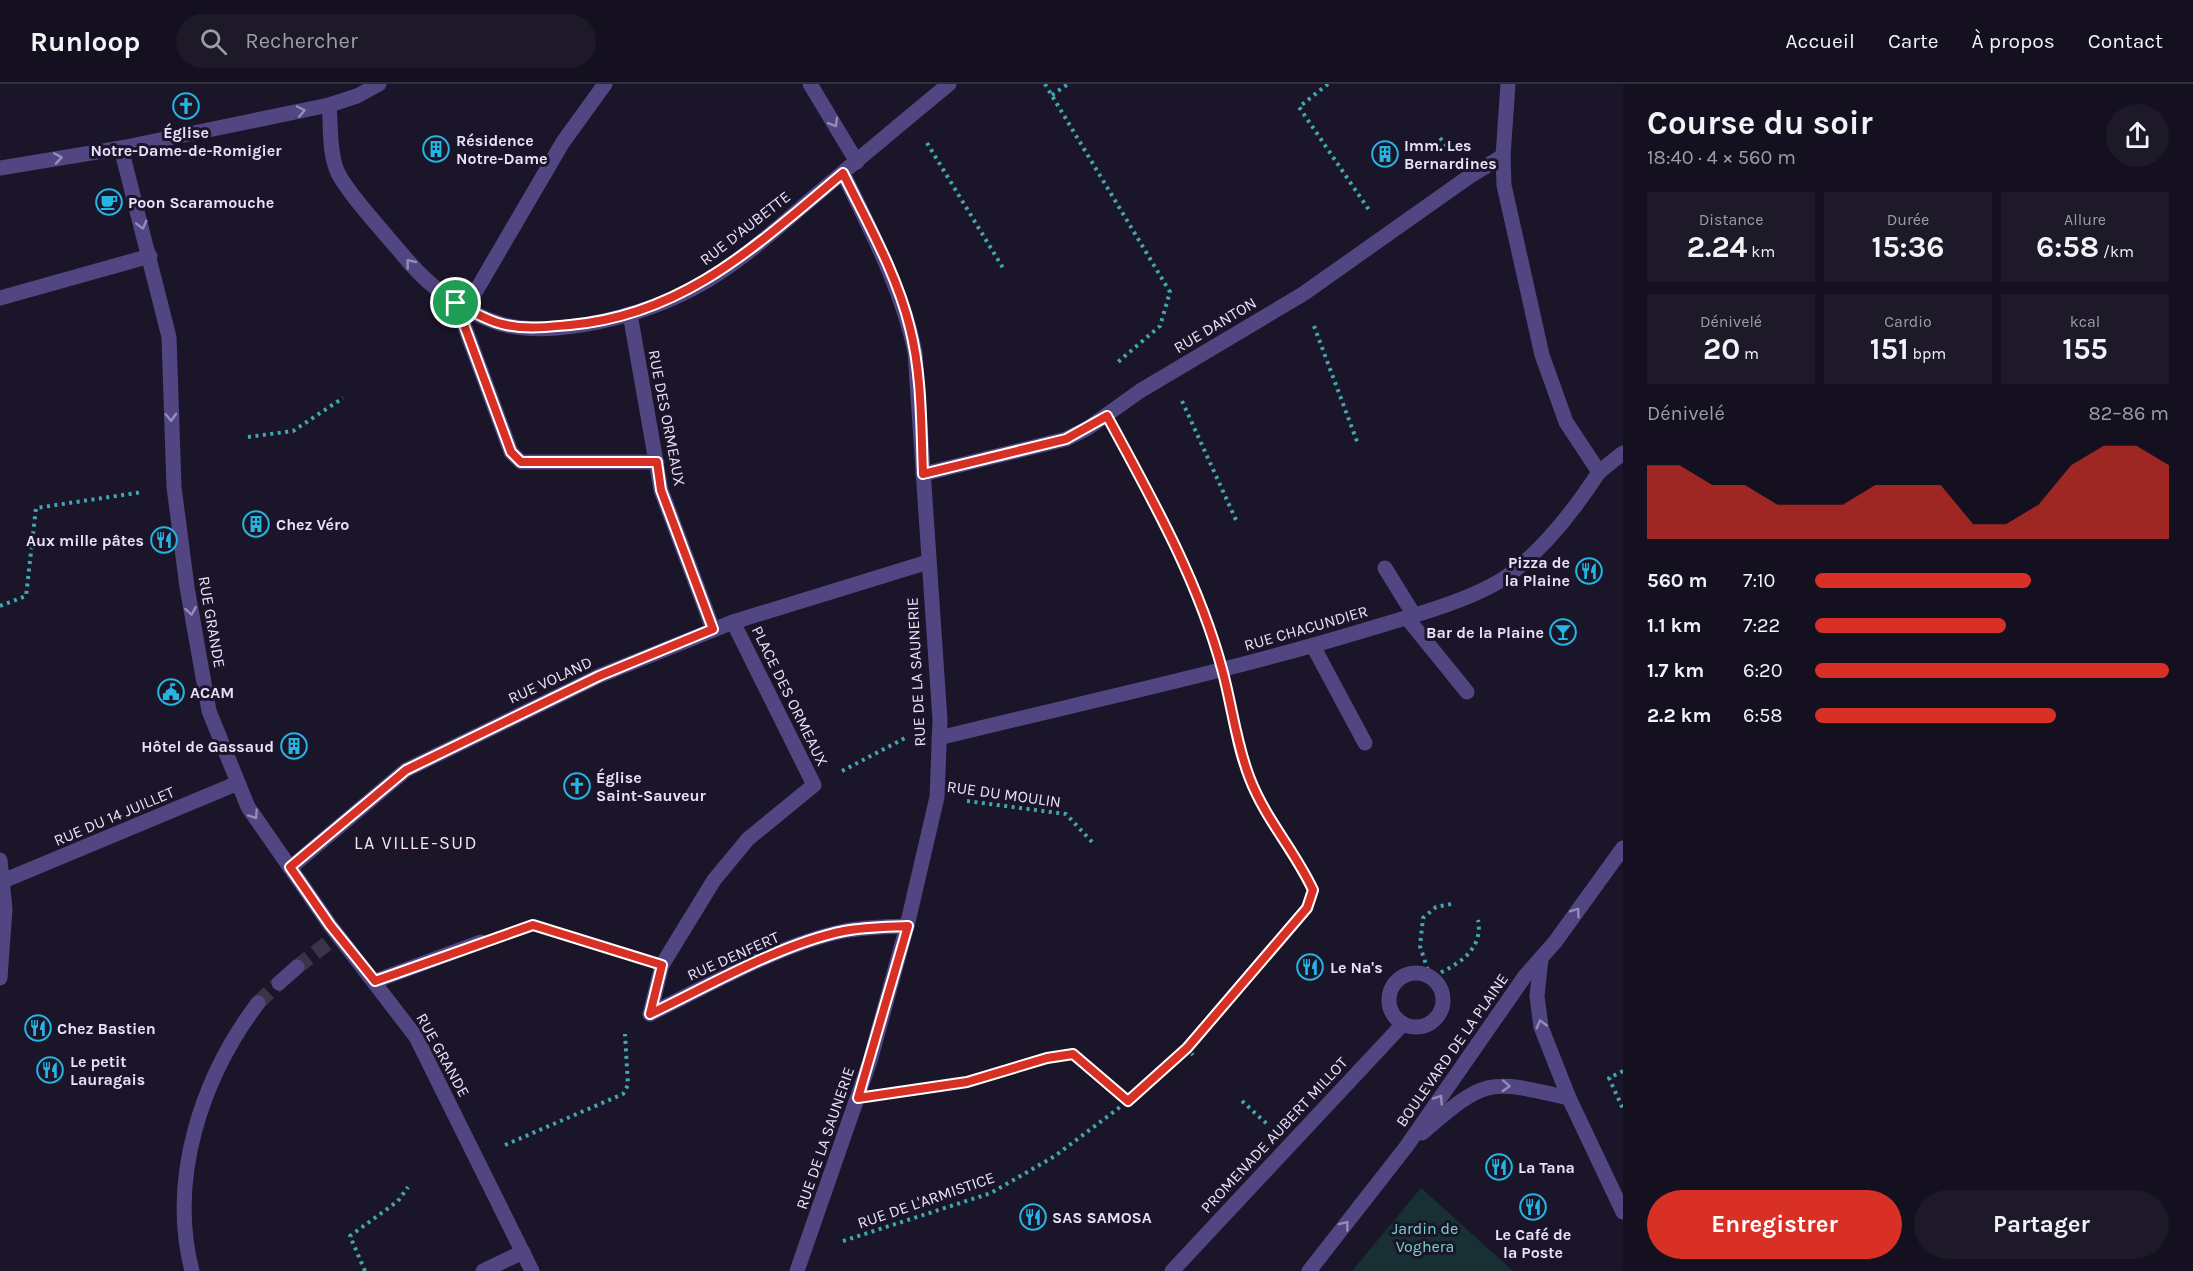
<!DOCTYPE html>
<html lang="fr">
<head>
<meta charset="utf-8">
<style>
  :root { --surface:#14101f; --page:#1d1928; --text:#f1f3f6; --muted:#9d9da4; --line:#33303d; --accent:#d93025 }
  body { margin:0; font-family:Karla,sans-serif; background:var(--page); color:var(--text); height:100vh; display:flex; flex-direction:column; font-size:22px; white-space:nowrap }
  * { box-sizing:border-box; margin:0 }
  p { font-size:20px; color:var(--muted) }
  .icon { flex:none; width:33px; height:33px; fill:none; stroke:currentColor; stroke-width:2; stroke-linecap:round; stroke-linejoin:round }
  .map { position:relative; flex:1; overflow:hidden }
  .side { display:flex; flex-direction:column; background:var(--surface); width:570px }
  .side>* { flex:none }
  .pin { position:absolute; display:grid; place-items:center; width:51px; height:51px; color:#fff; margin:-26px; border:3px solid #fff; border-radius:50%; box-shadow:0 2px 6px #0007 }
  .round { display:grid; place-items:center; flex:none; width:63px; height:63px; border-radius:32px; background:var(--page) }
  .head { display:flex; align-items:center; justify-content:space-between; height:102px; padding:0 24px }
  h1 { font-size:33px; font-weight:700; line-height:45px }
  .stats { display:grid; grid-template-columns:repeat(3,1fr); gap:9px; height:102px; padding:6px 24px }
  .stats div { display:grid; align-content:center; border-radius:0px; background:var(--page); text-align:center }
  .stats b { font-size:30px; font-weight:700 }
  .stats small { font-size:16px; font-weight:400 }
  .stats p { font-size:16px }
  .chart { height:168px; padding:12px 24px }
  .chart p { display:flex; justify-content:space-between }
  .chart svg { width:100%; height:108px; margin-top:6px; fill:var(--accent); opacity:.7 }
  .cta { display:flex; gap:12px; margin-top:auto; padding:12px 24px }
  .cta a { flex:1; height:69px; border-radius:36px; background:var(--accent); color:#fff; font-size:24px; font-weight:700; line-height:69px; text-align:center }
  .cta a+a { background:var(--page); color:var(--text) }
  ul { padding:0 24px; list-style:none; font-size:20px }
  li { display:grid; grid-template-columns:96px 72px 1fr; align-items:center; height:45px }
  li i { height:15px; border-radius:8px; background:var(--accent) }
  header { display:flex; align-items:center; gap:36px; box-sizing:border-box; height:84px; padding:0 30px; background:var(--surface); border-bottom:2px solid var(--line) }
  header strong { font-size:28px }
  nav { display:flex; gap:33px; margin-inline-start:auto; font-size:21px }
  .search { width:420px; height:54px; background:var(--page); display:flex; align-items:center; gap:15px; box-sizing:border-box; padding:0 21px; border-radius:33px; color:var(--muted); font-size:22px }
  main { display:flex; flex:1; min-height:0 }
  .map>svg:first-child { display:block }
</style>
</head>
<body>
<header>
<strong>Runloop</strong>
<div class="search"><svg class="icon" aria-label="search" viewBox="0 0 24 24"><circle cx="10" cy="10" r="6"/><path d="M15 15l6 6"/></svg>Rechercher</div>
<nav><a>Accueil</a><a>Carte</a><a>À propos</a><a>Contact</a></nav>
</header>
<main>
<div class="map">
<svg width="1623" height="1187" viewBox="0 0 1623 1187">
  <rect width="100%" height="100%" fill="#1b1529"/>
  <!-- green -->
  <path fill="#183033" d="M 1421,1104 L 1513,1187 L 1352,1187 Z"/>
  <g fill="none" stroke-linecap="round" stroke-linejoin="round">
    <!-- minor-tunnel -->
    <g stroke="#3a3448" stroke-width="15" stroke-dasharray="15 8" stroke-linecap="butt">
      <path d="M 297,883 L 329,858"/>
      <path d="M 258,919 L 279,899"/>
    </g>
    <!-- path -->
    <g stroke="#41a6af" stroke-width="4" stroke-dasharray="3 4.5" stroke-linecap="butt">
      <path d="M 1045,0 L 1170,208 L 1160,242 L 1118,278"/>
      <path d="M 1328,0 L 1299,23 L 1369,126"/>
      <path d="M 1052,11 L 1068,0"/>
      <path d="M 1440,54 L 1451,67"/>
      <path d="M 927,59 L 1003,184"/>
      <path d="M 1314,242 L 1358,360"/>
      <path d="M 1182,317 L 1236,436"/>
      <path d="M 248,353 L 293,347 L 343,314"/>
      <path d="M 1121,359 L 1155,420 L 1212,556"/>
      <path d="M 0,522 L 26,512 L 36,424 L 143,408"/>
      <path d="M 842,687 L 907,653"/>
      <path d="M 967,717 L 1066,730 L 1092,758"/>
      <path d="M 1451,820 L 1436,823 L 1423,834 L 1420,862 L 1430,893 C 1455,883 1484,867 1478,836"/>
      <path d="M 511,848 L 533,841 L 632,873"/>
      <path d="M 1187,964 L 1193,971"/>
      <path d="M 1623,987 L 1609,994 L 1623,1025"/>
      <path d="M 894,1008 L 967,997 L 1047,974 L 1073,970 L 1128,1017"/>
      <path d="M 1242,1017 L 1267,1040"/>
      <path d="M 505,1061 L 623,1010 L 628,1001 L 625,950"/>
      <path d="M 843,1157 L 991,1109 L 1055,1072 L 1128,1017 L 1187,964 L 1307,824 L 1313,806 L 1262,724 L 1249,694 L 1229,618"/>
      <path d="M 365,1187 L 350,1152 L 398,1117 L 408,1103"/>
    </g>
    <!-- minor -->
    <g stroke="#514682" stroke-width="15">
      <path d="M 810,0 L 857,78"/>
      <path d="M 1508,0 L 1503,72 L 1504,101 L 1542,271 L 1566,338 L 1599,388 L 1623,369"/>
      <path d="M 329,21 C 331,41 329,65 336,84 C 342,104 392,157 408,177 C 432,205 465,229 501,240 C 556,255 644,231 694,204 C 739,180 777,144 816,111 C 860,74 904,37 949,0"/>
      <path d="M 121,64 L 169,253 L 174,403 L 187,503 L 209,627 L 248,723 L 330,841 L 416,953 L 532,1187"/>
      <path d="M 0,84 L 121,64 L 329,21 L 357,12 L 379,0"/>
      <path d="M 0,214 L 150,172"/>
      <path d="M 456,219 L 511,368 L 521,378 L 657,378"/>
      <path d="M 466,224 L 563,58 L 605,0"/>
      <path d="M 630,230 L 661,406 L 713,545"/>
      <path d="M 923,390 L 1066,355 L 1088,344 L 1140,307 L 1303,210 L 1470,92 L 1503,72"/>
      <path d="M 1385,484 L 1414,531"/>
      <path d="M 1407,534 L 1467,608"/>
      <path d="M 1313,562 L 1365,659"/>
      <path d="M 939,654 C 1080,619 1223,589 1362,547 C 1404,534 1469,518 1506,493 C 1542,467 1575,425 1599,388"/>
      <path d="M 0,776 L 5,825 L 0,894"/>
      <path d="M 290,784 L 406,686 L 599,592 L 733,538"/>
      <path d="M 3,797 L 238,699"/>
      <path d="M 1541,875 L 1537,912 L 1541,943 L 1569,1014 L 1623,1128"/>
      <circle cx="1416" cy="916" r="27"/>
      <path d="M 375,897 L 481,858"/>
      <path d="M 279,899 L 297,883"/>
      <path d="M 650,930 L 662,881 L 714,796 L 748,755 L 814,701 L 733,538 L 928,478"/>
      <path d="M 650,930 C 708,902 780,860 844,847 C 865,843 886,843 907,842"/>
      <path d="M 1422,1049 C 1486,994 1487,995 1569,1014"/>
      <path d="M 192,1187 C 168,1094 202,993 258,919"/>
      <path d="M 483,1187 L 523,1168"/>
      <path d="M 797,1187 L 870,977 L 907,842 L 937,713 L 940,636 L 915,268 C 902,205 871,147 843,89"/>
      <path d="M 1172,1187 L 1403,940"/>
      <path d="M 1309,1187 L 1406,1063 L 1525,892 L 1555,858 L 1623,764"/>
    </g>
  </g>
  <!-- one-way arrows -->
  <defs><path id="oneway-chevron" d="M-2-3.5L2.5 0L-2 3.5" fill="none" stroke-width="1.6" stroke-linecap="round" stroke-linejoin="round" transform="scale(1.5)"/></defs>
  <g stroke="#958cb8">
    <use href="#oneway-chevron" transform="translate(301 27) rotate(-12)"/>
    <use href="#oneway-chevron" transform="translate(834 39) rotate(59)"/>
    <use href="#oneway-chevron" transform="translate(58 74) rotate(-9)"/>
    <use href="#oneway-chevron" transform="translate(142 141) rotate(75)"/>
    <use href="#oneway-chevron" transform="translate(410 179) rotate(-129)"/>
    <use href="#oneway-chevron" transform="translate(171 333) rotate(88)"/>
    <use href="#oneway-chevron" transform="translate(191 527) rotate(80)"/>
    <use href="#oneway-chevron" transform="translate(254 731) rotate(56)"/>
    <use href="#oneway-chevron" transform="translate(1576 828) rotate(-54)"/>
    <use href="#oneway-chevron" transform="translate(1541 940) rotate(-105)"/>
    <use href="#oneway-chevron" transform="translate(1506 1002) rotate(3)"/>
    <use href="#oneway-chevron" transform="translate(1439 1015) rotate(-56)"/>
    <use href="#oneway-chevron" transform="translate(1345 1141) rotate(-52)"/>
  </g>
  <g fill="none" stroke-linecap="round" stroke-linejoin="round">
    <!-- route casing -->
    <g stroke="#fff" stroke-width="12">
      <path id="route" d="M 843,89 C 867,138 897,190 910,244 C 922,291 921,342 923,390 L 1066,355 L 1107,332 C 1151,413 1198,496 1222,585 C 1232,621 1236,660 1250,695 C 1266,736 1295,767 1313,806 L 1307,824 L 1187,964 L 1128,1017 L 1073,970 L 1047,974 L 967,998 L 858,1014 L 908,842 C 886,843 865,843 844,847 C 780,860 709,902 650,930 L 662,881 L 533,841 L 375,897 L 330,841 L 290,783 L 406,686 L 599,592 L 713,545 L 661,406 L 657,378 L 521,378 L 511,368 L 456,219 C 471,227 486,236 502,240 C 524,246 547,243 570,241 C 685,231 759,159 843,89 Z"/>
    </g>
    <!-- route -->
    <use href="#route" stroke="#d93025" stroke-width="8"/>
  </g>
  <!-- icons -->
  <defs>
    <g id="church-ring" transform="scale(1.35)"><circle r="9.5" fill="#1b1529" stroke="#25b5e2" stroke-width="1.5"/><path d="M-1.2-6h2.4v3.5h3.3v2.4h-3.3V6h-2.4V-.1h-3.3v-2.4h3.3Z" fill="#25b5e2"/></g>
    <g id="building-ring" transform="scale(1.35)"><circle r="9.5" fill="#1b1529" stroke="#25b5e2" stroke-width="1.5"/><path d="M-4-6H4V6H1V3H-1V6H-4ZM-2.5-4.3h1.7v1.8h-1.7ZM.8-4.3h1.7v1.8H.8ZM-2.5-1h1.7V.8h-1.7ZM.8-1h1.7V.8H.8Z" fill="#25b5e2"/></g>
    <g id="cafe-ring" transform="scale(1.35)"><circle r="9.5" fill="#1b1529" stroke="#25b5e2" stroke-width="1.5"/><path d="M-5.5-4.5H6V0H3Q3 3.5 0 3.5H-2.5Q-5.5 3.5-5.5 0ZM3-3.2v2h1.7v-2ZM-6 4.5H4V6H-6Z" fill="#25b5e2"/></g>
    <g id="restaurant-ring" transform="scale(1.35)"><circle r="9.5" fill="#1b1529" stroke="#25b5e2" stroke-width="1.5"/><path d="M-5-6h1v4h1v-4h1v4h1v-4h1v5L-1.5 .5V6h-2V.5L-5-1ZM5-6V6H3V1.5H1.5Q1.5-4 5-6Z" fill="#25b5e2"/></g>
    <g id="bar-ring" transform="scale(1.35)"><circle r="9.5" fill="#1b1529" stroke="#25b5e2" stroke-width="1.5"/><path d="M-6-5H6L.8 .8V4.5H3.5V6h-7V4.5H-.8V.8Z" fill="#25b5e2"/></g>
    <g id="civic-ring" transform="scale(1.35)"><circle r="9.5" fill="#1b1529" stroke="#25b5e2" stroke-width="1.5"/><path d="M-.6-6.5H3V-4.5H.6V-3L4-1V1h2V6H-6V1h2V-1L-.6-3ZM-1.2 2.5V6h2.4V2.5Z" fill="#25b5e2"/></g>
  </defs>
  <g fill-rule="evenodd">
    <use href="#church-ring" x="186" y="22"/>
    <use href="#building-ring" x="436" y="65"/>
    <use href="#building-ring" x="1385" y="70"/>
    <use href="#cafe-ring" x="109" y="118"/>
    <use href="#building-ring" x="256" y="440"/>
    <use href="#restaurant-ring" x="164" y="456"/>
    <use href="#restaurant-ring" x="1589" y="487"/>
    <use href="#bar-ring" x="1563" y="548"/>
    <use href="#civic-ring" x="171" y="608"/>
    <use href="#building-ring" x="294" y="662"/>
    <use href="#church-ring" x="577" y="702"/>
    <use href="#restaurant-ring" x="1310" y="883"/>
    <use href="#restaurant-ring" x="38" y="944"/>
    <use href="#restaurant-ring" x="50" y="986"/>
    <use href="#restaurant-ring" x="1499" y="1083"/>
    <use href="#restaurant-ring" x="1533" y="1123"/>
    <use href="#restaurant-ring" x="1033" y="1133"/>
  </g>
  <g text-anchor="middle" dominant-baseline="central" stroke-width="6" stroke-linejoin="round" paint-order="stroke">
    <!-- poi labels -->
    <g font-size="16" font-weight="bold" fill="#e8e1fb" stroke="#1b1529" text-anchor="start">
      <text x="186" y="48" text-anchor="middle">Église<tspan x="186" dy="18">Notre-Dame-de-Romigier</tspan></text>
      <text x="456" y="56">Résidence<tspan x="456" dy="18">Notre-Dame</tspan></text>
      <text x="1404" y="61">Imm. Les<tspan x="1404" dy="18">Bernardines</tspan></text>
      <text x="128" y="118">Poon Scaramouche</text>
      <text x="276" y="440">Chez Véro</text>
      <text x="144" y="456" text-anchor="end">Aux mille pâtes</text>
      <text x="1570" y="478" text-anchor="end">Pizza de<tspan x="1570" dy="18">la Plaine</tspan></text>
      <text x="1544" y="548" text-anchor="end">Bar de la Plaine</text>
      <text x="190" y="608">ACAM</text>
      <text x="274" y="662" text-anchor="end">Hôtel de Gassaud</text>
      <text x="596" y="693">Église<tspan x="596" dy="18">Saint-Sauveur</tspan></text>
      <text x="1330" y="883">Le Na's</text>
      <text x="57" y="944">Chez Bastien</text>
      <text x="70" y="977">Le petit<tspan x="70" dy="18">Lauragais</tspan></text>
      <text x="1518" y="1083">La Tana</text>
      <text x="1052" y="1133">SAS SAMOSA</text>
      <text x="1533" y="1150" text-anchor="middle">Le Café de<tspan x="1533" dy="18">la Poste</tspan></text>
    </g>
    <!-- street labels -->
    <g font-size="16" fill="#e8e1fb" stroke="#1b1529">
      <text transform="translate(745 144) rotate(-38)">RUE D'AUBETTE</text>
      <text transform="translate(1215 241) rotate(-31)">RUE DANTON</text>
      <text transform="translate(667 334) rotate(79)">RUE DES ORMEAUX</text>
      <text transform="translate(212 538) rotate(80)">RUE GRANDE</text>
      <text transform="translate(1306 544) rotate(-16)">RUE CHACUNDIER</text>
      <text transform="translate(916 588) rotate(-93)">RUE DE LA SAUNERIE</text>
      <text transform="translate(550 596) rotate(-25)">RUE VOLAND</text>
      <text transform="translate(790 612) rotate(64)">PLACE DES ORMEAUX</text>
      <text transform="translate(1004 710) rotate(8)">RUE DU MOULIN</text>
      <text transform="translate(114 732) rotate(-23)">RUE DU 14 JUILLET</text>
      <text transform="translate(733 872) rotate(-24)">RUE DENFERT</text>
      <text transform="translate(1452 966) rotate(-55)">BOULEVARD DE LA PLAINE</text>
      <text transform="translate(443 971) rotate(61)">RUE GRANDE</text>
      <text transform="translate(1274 1051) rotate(-47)">PROMENADE AUBERT MILLOT</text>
      <text transform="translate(825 1054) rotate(-71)">RUE DE LA SAUNERIE</text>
      <text transform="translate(926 1116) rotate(-19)">RUE DE L'ARMISTICE</text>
    </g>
    <!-- park labels -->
    <g font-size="16" fill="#75d3c9" stroke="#1b1529">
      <text x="1425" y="1144">Jardin de<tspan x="1425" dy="18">Voghera</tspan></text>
    </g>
    <!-- neighbourhood labels -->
    <g font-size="18" letter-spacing="1.5" fill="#fbe3ef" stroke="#1b1529">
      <text x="416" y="759">LA VILLE-SUD</text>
    </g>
  </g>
</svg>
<div class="pin" style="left:456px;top:219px;background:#1e9e55"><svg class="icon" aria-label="arrive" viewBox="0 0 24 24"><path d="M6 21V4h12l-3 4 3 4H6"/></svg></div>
</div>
<section class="side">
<div class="head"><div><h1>Course du soir</h1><p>18:40 · 4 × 560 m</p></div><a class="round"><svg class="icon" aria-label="share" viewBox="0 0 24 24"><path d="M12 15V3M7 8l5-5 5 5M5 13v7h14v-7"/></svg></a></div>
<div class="stats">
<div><p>Distance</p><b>2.24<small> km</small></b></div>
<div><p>Durée</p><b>15:36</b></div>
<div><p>Allure</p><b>6:58<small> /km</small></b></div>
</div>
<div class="stats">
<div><p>Dénivelé</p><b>20<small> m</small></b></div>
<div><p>Cardio</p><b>151<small> bpm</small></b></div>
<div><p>kcal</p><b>155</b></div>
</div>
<div class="chart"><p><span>Dénivelé</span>82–86 m</p>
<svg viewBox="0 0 160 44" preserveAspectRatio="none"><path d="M0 44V14L10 14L20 22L30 22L40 30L50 30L60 30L70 22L80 22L90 22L100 38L110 38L120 30L130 14L140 6L150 6L160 14V44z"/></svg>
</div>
<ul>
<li><b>560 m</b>7:10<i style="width:61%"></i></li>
<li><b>1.1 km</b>7:22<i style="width:54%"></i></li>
<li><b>1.7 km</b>6:20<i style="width:100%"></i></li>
<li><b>2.2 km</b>6:58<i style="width:68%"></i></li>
</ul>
<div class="cta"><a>Enregistrer</a><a>Partager</a></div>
</section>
</main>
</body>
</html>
